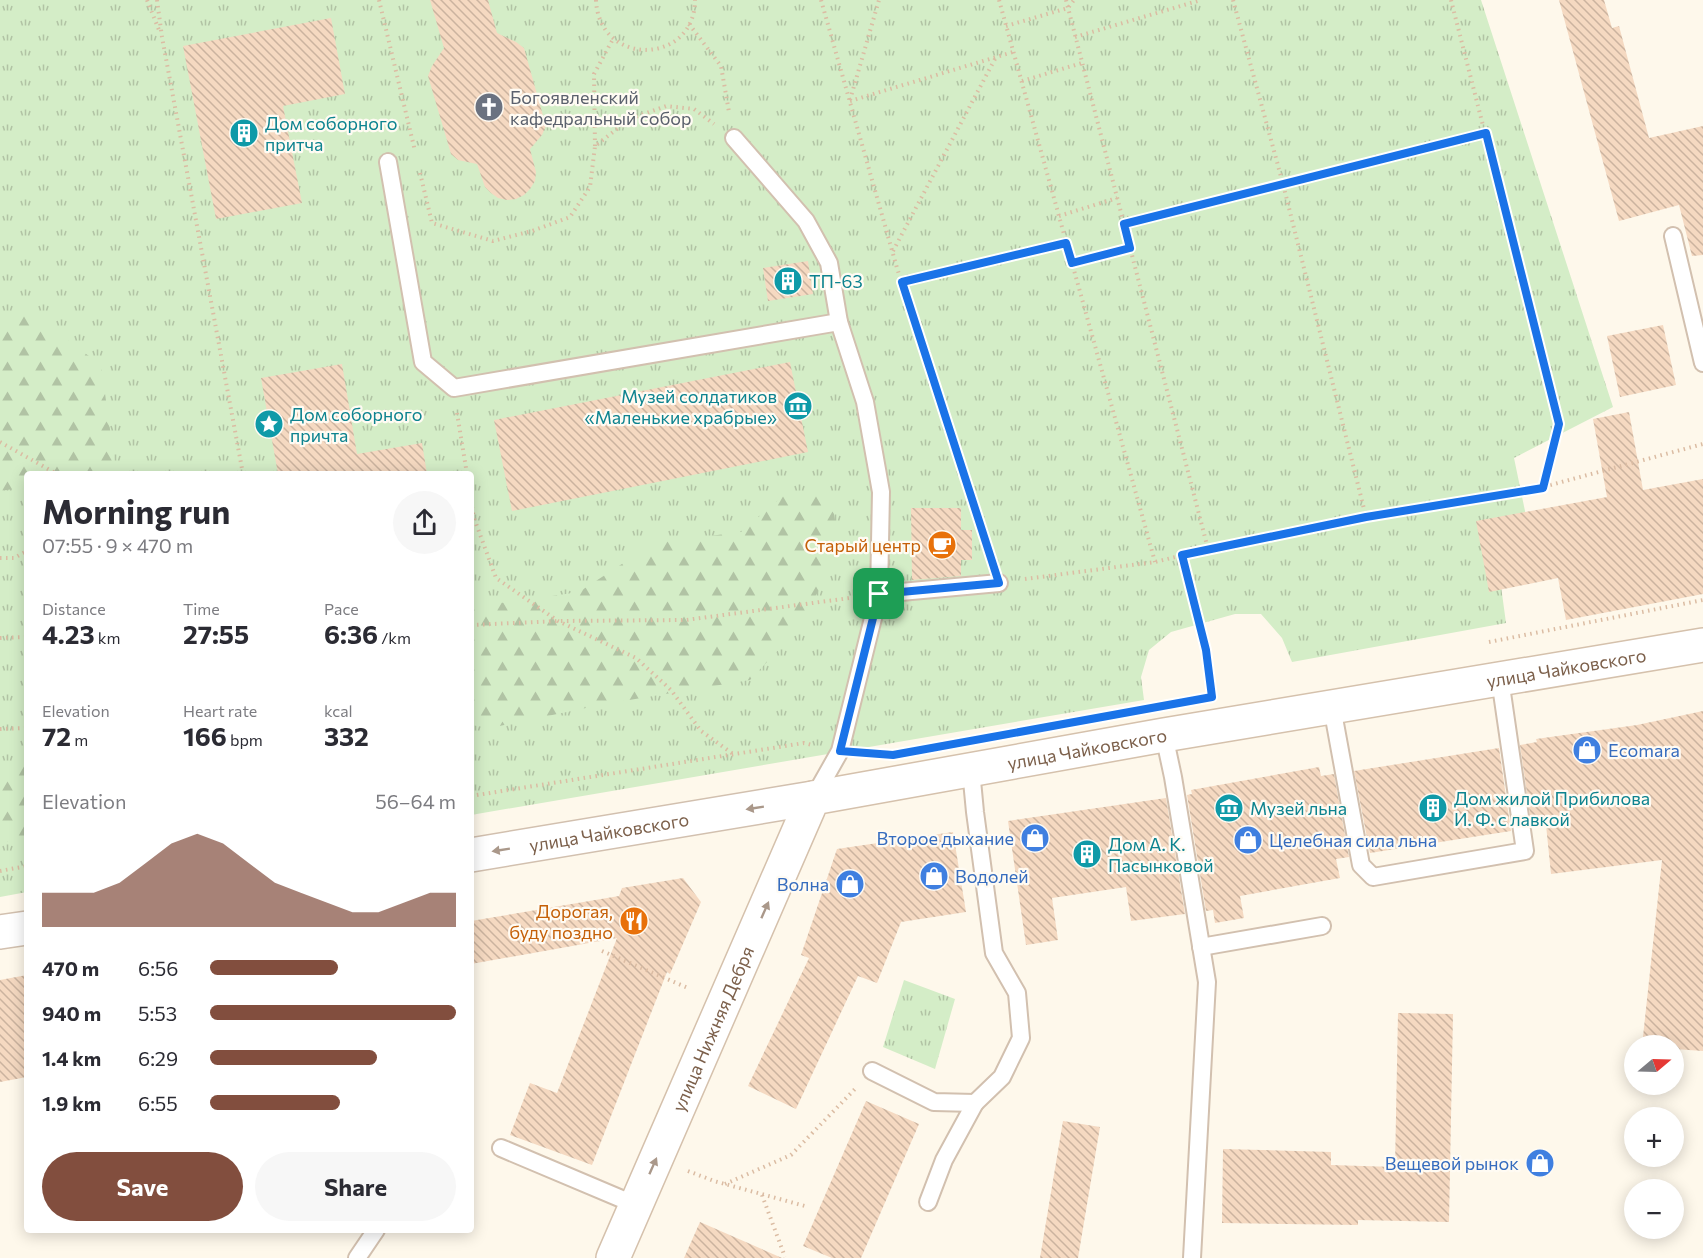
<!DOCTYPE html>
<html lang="en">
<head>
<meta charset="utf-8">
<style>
  :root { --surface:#fff; --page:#f7f7f7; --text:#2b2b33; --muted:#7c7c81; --accent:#824e3e }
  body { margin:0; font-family:Commissioner,sans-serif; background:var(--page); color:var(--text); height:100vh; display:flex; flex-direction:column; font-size:22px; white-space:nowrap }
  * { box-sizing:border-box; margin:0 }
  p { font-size:20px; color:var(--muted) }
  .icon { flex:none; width:33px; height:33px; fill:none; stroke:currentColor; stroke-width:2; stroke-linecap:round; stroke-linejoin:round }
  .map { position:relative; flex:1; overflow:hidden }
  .details { position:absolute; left:24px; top:471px; width:450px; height:762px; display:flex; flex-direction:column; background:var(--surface); border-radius:6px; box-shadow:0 3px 15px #0003 }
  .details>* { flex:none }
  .needle { width:39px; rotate:71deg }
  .tools { position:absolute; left:1624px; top:1035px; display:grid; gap:12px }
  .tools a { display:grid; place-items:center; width:60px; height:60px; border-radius:50%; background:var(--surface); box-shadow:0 3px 15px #0003; font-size:30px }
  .pin { position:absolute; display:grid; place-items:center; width:51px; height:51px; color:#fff; margin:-26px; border-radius:12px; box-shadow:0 3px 9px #0006 }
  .round { display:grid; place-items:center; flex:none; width:63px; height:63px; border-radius:32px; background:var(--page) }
  .summary { display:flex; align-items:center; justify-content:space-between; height:102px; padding:0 18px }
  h1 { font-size:33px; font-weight:700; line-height:45px }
  .stats { display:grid; grid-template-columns:repeat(3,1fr); gap:9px; height:102px; padding:6px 18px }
  .stats div { display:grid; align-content:center }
  .stats b { font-size:26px; font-weight:700 }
  .stats small { font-size:16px; font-weight:400 }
  .stats p { font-size:16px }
  .chart { height:168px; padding:12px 18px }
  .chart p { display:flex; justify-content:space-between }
  .chart svg { width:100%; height:108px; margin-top:6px; fill:var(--accent); opacity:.7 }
  .cta { display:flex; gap:12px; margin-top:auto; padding:12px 18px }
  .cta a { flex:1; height:69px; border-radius:36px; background:var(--accent); color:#fff; font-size:24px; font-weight:700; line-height:69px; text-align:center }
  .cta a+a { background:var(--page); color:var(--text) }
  ul { padding:0 18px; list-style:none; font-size:20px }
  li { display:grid; grid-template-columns:96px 72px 1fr; align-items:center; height:45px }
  li i { height:15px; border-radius:8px; background:var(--accent) }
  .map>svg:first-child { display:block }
</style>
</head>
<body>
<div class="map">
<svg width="1703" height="1258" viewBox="0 0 1703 1258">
  <defs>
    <pattern id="grass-tufts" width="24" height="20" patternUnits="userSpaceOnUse" patternTransform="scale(1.5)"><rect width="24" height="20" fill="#d4edc7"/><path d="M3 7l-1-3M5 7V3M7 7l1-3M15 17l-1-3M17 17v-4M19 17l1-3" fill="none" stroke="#b1c3a4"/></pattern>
    <pattern id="forest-firs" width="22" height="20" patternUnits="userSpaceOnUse" patternTransform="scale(1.5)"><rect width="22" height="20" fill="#d4edc7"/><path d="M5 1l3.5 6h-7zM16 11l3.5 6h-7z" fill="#b1c3a4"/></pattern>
    <pattern id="building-back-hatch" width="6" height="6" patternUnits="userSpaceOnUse" patternTransform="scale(1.5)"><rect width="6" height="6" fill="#f5d9c1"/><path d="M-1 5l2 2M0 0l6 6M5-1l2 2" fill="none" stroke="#cbb39f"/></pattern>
  </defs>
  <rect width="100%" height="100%" fill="#fef8eb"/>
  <!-- grass -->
  <g fill="url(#grass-tufts)">
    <path d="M 0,0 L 1481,0 L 1613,407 L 1514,458 L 1530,535 L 1495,542 L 1506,623 L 1292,662 L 1282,638 L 1261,614 L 1235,614 L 1171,632 L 1149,650 L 1141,677 L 1144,700 L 471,815 L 471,474 L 27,474 L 27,892 L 0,897 Z"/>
    <path d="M 904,980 L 955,999 L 935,1069 L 883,1047 Z"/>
  </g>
  <!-- forest -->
  <g fill="url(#forest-firs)">
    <path d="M 0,313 L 31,313 L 101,365 L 116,472 L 106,474 L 27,474 L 27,487 L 0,491 Z"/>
    <path d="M 785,494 L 831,494 L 840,553 L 795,632 L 750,680 L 605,704 L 490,728 L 471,725 L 471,599 L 505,603 L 579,592 L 654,543 L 741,532 Z"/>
    <path d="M 27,760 L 27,839 L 0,843 L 0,762 Z"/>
  </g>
  <!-- building -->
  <g fill="url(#building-back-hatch)">
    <path d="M 430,0 L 488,0 L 497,33 L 516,42 L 524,48 L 546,126 L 542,135 L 530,149 L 536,172 L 535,181 L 530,189 L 524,195 L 516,199 L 507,200 L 498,198 L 491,193 L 485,187 L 477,164 L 458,160 L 451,154 L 428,76 L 432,66 L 444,48 Z"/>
    <path d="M 1559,0 L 1604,0 L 1612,28 L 1619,26 L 1649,138 L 1703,126 L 1703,255 L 1692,256 L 1679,205 L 1619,221 Z"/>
    <path d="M 331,18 L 345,94 L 283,106 L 302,203 L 216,219 L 183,46 Z"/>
    <path d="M 808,261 L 813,294 L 768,301 L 763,268 Z"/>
    <path d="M 1663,325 L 1676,385 L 1620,397 L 1607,336 Z"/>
    <path d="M 790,362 L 808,452 L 512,511 L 494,420 Z"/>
    <path d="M 342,364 L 357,454 L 422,443 L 427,474 L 278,474 L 261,378 Z"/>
    <path d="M 1629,412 L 1643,490 L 1703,479 L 1703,594 L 1566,620 L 1558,578 L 1489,592 L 1476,521 L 1607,497 L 1593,419 Z"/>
    <path d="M 911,508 L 961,508 L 961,530 L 972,530 L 972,560 L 961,560 L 961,576 L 912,580 Z"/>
    <path d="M 1703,711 L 1703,1051 L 1674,1049 L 1674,1046 L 1642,1046 L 1662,860 L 1551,874 L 1546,825 L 1532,828 L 1520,745 L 1537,742 L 1536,739 L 1637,725 Z"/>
    <path d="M 1499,748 L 1511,831 L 1370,853 L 1354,771 Z"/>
    <path d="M 1319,767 L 1321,776 L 1334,774 L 1349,857 L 1336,859 L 1340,878 L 1240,896 L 1244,918 L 1215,923 L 1213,910 L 1206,911 L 1187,795 L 1192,794 L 1191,790 Z"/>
    <path d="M 1166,798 L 1185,914 L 1131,921 L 1126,887 L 1052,898 L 1058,940 L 1026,945 L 1008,821 Z"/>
    <path d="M 953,832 L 966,912 L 901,922 L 877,983 L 858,976 L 796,1109 L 748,1086 L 809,958 L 801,955 L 837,849 Z"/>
    <path d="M 683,878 L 701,902 L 670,974 L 667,972 L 592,1165 L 510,1135 L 530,1083 L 557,1093 L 617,938 L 471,964 L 471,921 L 619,896 L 622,888 Z"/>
    <path d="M 27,975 L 27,1077 L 0,1082 L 0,980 Z"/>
    <path d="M 1398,1013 L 1453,1014 L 1449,1222 L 1358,1220 L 1358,1225 L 1222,1223 L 1223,1149 L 1331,1152 L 1331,1165 L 1395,1167 Z"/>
    <path d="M 866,1101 L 919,1124 L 861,1258 L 832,1258 L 803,1246 Z"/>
    <path d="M 1063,1121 L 1100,1127 L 1078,1258 L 1040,1258 Z"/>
    <path d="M 700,1222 L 782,1258 L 684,1258 Z"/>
  </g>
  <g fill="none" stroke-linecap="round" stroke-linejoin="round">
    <!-- service casing -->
    <g stroke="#d2c0af" stroke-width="20">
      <g id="service">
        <path d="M 734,138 L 806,221 L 829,263 L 839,322 L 865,402 L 881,492 L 879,594 L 840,751 L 814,797"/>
        <path d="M 388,162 L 423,362 L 454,388 L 839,322"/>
        <path d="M 1673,236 L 1703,363"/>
        <path d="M 879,594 L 999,583"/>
        <path d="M 1332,707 L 1361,865 L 1373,877 L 1525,851 L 1500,679"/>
        <path d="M 1164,735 L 1173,777 L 1207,982 L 1192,1258"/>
        <path d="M 1201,947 L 1322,926"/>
        <path d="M 872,1071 L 934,1102 L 975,1103 L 1002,1077 L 1021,1038 L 1017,993 L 994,953 L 975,812 L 971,770"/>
        <path d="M 501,1148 L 636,1205"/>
        <path d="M 928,1202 L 944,1160 L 975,1103"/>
        <path d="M 357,1258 L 376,1230"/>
      </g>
    </g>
    <!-- tertiary casing -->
    <g stroke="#d2c0af" stroke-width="36">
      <g id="tertiary">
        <path id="s1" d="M 471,855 L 813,798"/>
        <path d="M 0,932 L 27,928"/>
      </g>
    </g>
    <!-- secondary casing -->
    <g stroke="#d5c1ac" stroke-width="36">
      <g id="secondary">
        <path id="s2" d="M 613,1258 L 813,798 L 1164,735 L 1703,645"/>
      </g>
    </g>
    <!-- path -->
    <g stroke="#dbbca3" stroke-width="4" stroke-dasharray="1.5 4.5" stroke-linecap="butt">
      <path d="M 147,0 L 159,30"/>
      <path d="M 157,0 L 162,37 L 243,474"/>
      <path d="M 379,0 L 415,151"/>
      <path d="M 596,0 C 599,68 695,65 695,0"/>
      <path d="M 821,0 L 897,268 L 991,558"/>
      <path d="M 999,0 L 1155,562"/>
      <path d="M 1066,0 L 1208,549"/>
      <path d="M 1233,0 L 1283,184 L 1366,517"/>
      <path d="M 1451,0 L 1559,424 L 1543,487"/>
      <path d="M 689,24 L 721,66 L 729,112"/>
      <path d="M 1006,26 L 1068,8 L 1074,0"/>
      <path d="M 1075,37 L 1201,0"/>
      <path d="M 1022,81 L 1082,63"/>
      <path d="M 850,100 L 879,0"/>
      <path d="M 850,101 L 1013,52"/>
      <path d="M 595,146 L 594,74 L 613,39"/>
      <path d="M 420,173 L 432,223 L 493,241 L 532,231 L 570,217 L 590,187 L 595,146 L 630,119 L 666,106 L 694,109 L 714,124"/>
      <path d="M 1059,216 L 1117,198"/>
      <path d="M 1124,224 L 1486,133"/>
      <path d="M 893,251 L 996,57"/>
      <path d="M 1072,263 L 1130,248"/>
      <path d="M 902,282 L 1067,243"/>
      <path d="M 457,413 L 467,474"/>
      <path d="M 0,442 L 57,474"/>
      <path d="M 471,501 L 474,518 L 496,578 L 558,621 L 636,658 L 671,690 L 701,731 L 733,754"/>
      <path d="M 1182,555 L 1206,649 L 1212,693"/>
      <path d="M 0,558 L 14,558 L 27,551"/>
      <path d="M 1025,579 L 1155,562 L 1208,549 L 1366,517 L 1543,487 L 1703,444"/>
      <path d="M 471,625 L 558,621 L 686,620 L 850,598"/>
      <path d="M 0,638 L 27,637"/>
      <path d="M 1489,642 L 1703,600"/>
      <path d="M 0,729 L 27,728"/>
      <path d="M 471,796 L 804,743 L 812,745"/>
      <path d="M 0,871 L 27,866"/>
      <path d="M 602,951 L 688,988"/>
      <path d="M 688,1171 L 714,1181 L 805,1206"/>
      <path d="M 725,1184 L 791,1155 L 855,1089"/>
      <path d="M 762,1195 L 785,1257"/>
    </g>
    <!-- service -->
    <use href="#service" stroke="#fff" stroke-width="16"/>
    <!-- tertiary -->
    <use href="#tertiary" stroke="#fff" stroke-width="33"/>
    <!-- secondary -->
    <use href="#secondary" stroke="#fff" stroke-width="33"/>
  </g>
  <!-- one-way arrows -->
  <defs><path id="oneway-solid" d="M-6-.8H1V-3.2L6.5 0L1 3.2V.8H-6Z" transform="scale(1.5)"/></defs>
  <g fill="#aa988a">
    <use href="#oneway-solid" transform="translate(755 808) rotate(171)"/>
    <use href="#oneway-solid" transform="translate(501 850) rotate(171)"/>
    <use href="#oneway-solid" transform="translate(765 910) rotate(-66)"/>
    <use href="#oneway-solid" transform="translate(653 1166) rotate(-66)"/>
  </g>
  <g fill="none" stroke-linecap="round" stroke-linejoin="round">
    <!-- route casing -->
    <g stroke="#fff" stroke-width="12">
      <path id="route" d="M 1486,133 L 1559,424 L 1543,488 L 1366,517 L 1182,555 L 1206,650 L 1212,697 L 893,755 L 840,751 L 879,594 L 999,583 L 902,282 L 1066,243 L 1072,263 L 1130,248 L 1124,224 Z"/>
    </g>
    <!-- route -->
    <use href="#route" stroke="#1a73e8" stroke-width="8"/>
  </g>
  <!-- icons -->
  <defs>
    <g id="church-disc" transform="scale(1.5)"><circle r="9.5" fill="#6b7280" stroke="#fffbf3"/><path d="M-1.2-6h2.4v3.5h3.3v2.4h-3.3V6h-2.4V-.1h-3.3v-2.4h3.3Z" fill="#fff"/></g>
    <g id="building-disc" transform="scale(1.5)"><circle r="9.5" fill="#0f9aa8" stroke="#fffbf3"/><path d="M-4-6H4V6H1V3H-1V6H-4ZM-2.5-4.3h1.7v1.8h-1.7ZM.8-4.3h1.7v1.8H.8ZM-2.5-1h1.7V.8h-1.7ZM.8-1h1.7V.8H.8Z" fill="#fff"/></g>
    <g id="museum-disc" transform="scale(1.5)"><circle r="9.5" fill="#0f9aa8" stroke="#fffbf3"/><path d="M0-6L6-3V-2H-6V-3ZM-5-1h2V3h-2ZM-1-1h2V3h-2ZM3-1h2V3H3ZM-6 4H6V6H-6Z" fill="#fff"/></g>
    <g id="sight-disc" transform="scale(1.5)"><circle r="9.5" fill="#0f9aa8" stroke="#fffbf3"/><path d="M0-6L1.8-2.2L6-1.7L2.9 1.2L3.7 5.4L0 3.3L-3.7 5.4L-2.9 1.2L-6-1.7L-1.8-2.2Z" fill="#fff"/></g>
    <g id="cafe-disc" transform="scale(1.5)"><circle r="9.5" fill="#e8710a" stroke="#fffbf3"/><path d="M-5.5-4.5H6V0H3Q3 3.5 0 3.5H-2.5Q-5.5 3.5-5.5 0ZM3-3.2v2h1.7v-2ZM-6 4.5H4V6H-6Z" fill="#fff"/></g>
    <g id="shop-disc" transform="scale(1.5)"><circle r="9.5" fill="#3f7fe0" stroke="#fffbf3"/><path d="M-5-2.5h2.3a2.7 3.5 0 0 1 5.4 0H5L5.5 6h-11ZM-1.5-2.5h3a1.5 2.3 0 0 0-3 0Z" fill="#fff"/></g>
    <g id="restaurant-disc" transform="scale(1.5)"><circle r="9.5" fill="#e8710a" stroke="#fffbf3"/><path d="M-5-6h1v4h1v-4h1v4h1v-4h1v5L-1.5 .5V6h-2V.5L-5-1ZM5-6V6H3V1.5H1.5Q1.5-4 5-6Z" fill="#fff"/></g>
  </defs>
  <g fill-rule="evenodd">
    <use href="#church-disc" x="489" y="107"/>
    <use href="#building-disc" x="244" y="133"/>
    <use href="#building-disc" x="788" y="281"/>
    <use href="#museum-disc" x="798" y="406"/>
    <use href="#sight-disc" x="269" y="424"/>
    <use href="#cafe-disc" x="942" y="545"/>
    <use href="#shop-disc" x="1587" y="750"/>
    <use href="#museum-disc" x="1229" y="808"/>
    <use href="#building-disc" x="1433" y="808"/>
    <use href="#shop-disc" x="1035" y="838"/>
    <use href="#shop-disc" x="1248" y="840"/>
    <use href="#building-disc" x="1087" y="854"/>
    <use href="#shop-disc" x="934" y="876"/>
    <use href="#shop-disc" x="850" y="884"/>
    <use href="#restaurant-disc" x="634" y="921"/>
    <use href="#shop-disc" x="1540" y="1163"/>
  </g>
  <g text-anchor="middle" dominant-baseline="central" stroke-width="4.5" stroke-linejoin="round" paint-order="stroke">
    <!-- worship labels -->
    <g font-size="18" fill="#5b616d" stroke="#fffbf3" text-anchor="start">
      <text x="510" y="97">Богоявленский<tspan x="510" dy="21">кафедральный собор</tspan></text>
    </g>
    <!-- culture labels -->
    <g font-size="18" fill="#0d838f" stroke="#fffbf3" text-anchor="start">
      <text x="265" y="123">Дом соборного<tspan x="265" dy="21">притча</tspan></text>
      <text x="809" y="281">ТП-63</text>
      <text x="777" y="396" text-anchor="end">Музей солдатиков<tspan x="777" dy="21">«Маленькие храбрые»</tspan></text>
      <text x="290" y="414">Дом соборного<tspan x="290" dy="21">причта</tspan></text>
      <text x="1454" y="798">Дом жилой Прибилова<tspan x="1454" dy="21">И. Ф. с лавкой</tspan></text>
      <text x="1250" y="808">Музей льна</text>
      <text x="1108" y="844">Дом А. К.<tspan x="1108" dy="21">Пасынковой</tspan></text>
    </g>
    <!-- food labels -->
    <g font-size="18" fill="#c56008" stroke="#fffbf3" text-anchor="end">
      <text x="921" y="545">Старый центр</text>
      <text x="613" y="911">Дорогая,<tspan x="613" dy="21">буду поздно</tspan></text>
    </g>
    <!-- street labels -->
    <g font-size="18" fill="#7c604b" stroke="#fffbf3">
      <text stroke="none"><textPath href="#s2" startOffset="1266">улица Чайковского</textPath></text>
      <text stroke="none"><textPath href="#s2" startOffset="780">улица Чайковского</textPath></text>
      <text stroke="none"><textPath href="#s1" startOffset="140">улица Чайковского</textPath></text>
      <text stroke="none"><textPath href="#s2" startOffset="250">улица Нижняя Дебря</textPath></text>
    </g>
    <!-- shop labels -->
    <g font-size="18" fill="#366cbe" stroke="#fffbf3" text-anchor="start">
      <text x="1608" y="750">Ecomara</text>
      <text x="1014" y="838" text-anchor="end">Второе дыхание</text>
      <text x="1269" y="840">Целебная сила льна</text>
      <text x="955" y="876">Водолей</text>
      <text x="829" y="884" text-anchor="end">Волна</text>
      <text x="1519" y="1163" text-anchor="end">Вещевой рынок</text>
    </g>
  </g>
</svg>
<div class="tools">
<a><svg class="needle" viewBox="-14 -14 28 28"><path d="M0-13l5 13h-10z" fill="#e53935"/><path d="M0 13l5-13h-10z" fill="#7c7c81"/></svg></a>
<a>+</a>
<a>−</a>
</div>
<div class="pin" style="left:879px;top:594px;background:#1e9e55"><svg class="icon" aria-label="arrive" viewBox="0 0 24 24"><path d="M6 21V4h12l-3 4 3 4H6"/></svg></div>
<section class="details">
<div class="summary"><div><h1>Morning run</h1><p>07:55 · 9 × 470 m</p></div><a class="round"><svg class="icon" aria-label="share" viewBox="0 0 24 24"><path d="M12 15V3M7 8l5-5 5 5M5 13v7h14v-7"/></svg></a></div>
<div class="stats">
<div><p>Distance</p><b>4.23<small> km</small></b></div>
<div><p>Time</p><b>27:55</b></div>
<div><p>Pace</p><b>6:36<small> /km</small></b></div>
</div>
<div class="stats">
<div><p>Elevation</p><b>72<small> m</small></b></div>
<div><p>Heart rate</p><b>166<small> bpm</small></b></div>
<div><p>kcal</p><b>332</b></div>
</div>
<div class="chart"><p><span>Elevation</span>56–64 m</p>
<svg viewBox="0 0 160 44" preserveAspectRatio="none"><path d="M0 44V30L10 30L20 30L30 26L40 18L50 10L60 6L70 10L80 18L90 26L100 30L110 34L120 38L130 38L140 34L150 30L160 30V44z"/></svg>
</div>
<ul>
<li><b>470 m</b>6:56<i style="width:52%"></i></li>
<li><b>940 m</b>5:53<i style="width:100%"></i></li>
<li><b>1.4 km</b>6:29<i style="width:68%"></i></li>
<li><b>1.9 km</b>6:55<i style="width:53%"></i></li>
</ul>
<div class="cta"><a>Save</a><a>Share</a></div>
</section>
</div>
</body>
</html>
